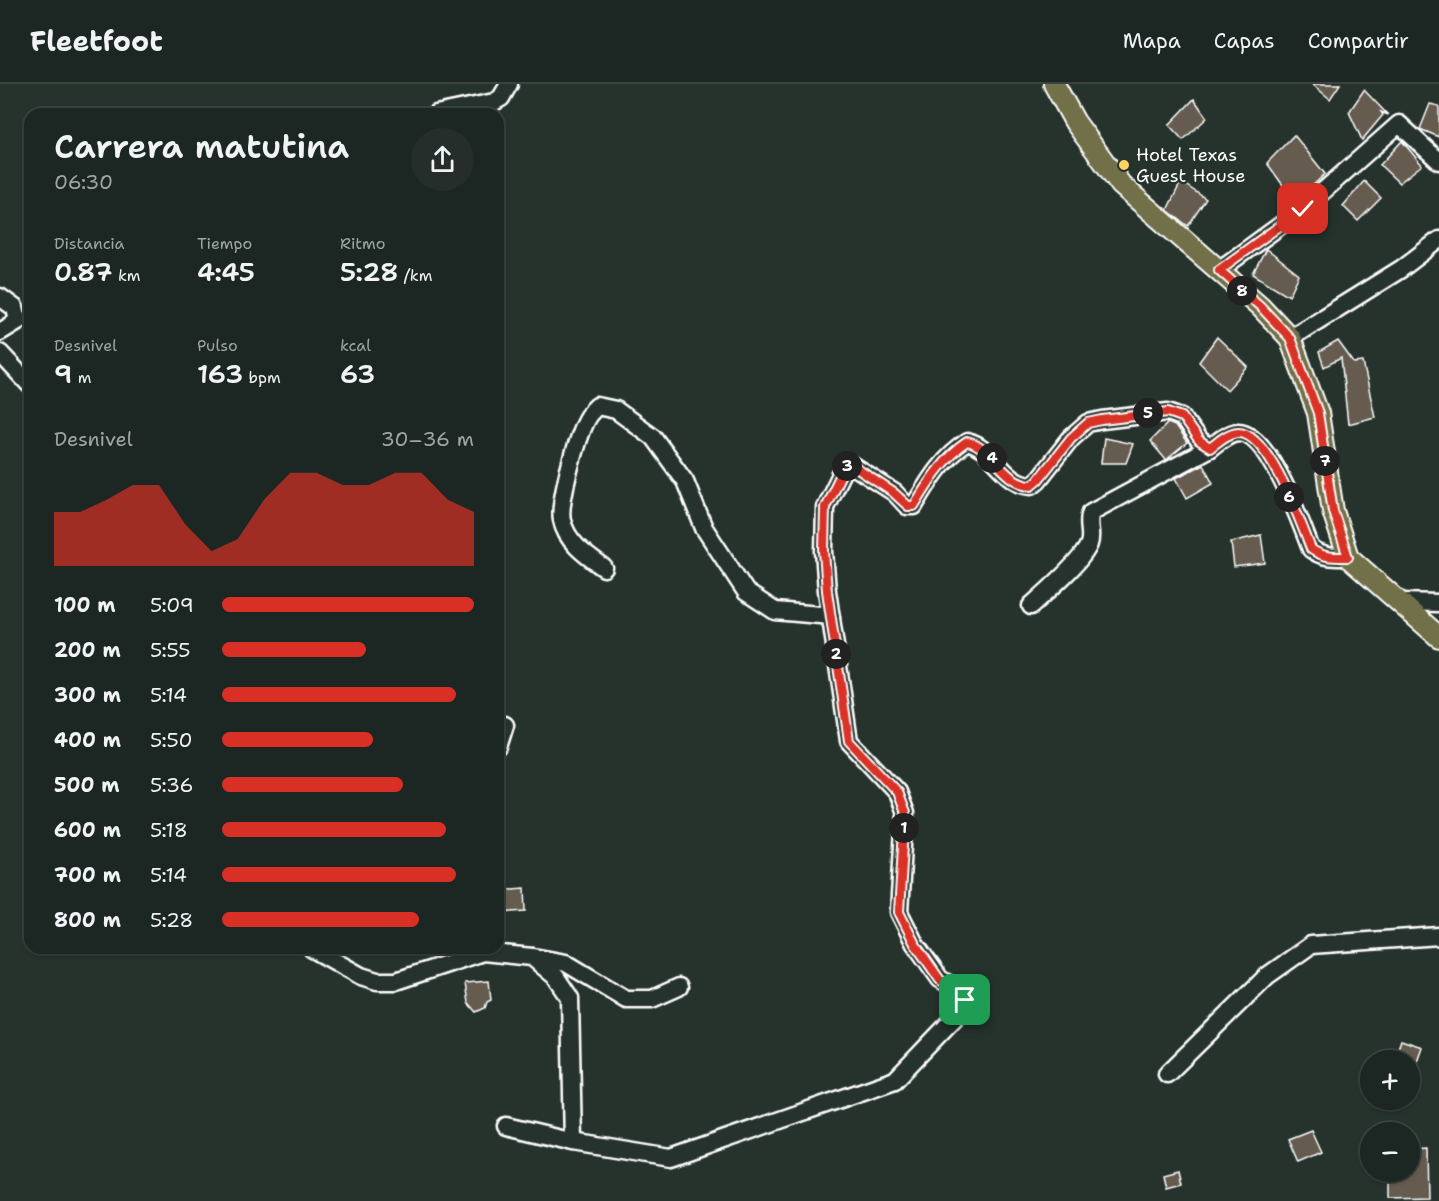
<!DOCTYPE html>
<html lang="es">
<head>
<meta charset="utf-8">
<style>
  :root { --surface:#1c2622; --page:#252e2a; --text:#f1f3f6; --muted:#a0a5a5; --line:#3a4340; --accent:#d93025 }
  body { margin:0; font-family:"Shantell Sans",sans-serif; background:var(--page); color:var(--text); height:100vh; display:flex; flex-direction:column; font-size:22px; white-space:nowrap }
  * { box-sizing:border-box; margin:0 }
  p { font-size:20px; color:var(--muted) }
  .icon { flex:none; width:33px; height:33px; fill:none; stroke:currentColor; stroke-width:2; stroke-linecap:round; stroke-linejoin:round }
  .map { position:relative; flex:1; overflow:hidden }
  .details { position:absolute; left:24px; top:24px; width:480px; height:846px; display:flex; flex-direction:column; background:var(--surface); border-radius:18px; box-shadow:0 2px 4px #0004,0 0 0 2px var(--line) }
  .details>* { flex:none }
  .fabs { position:absolute; left:1360px; top:966px; display:grid; gap:12px }
  .fabs a { display:grid; place-items:center; width:60px; height:60px; border-radius:50%; background:var(--surface); box-shadow:0 2px 4px #0004,0 0 0 2px var(--line); font-size:30px }
  .pin { position:absolute; display:grid; place-items:center; width:51px; height:51px; color:#fff; margin:-26px; border-radius:12px; box-shadow:0 3px 9px #0006 }
  .km { position:absolute; width:30px; height:30px; margin:-15px; border-radius:50%; background:#222; color:#fff; font-size:16px; line-height:30px; text-align:center }
  .round { display:grid; place-items:center; flex:none; width:63px; height:63px; border-radius:32px; background:var(--page) }
  .head { display:flex; align-items:center; justify-content:space-between; height:102px; padding:0 30px }
  h1 { font-size:33px; font-weight:600; line-height:45px }
  .stats { display:grid; grid-template-columns:repeat(3,1fr); gap:9px; height:102px; padding:6px 30px }
  .stats div { display:grid; align-content:center }
  .stats b { font-size:26px; font-weight:600 }
  .stats small { font-size:16px; font-weight:400 }
  .stats p { font-size:16px }
  .chart { height:168px; padding:12px 30px }
  .chart p { display:flex; justify-content:space-between }
  .chart svg { width:100%; height:108px; margin-top:6px; fill:var(--accent); opacity:.7 }
  ul { padding:0 30px; list-style:none; font-size:20px }
  li { display:grid; grid-template-columns:96px 72px 1fr; align-items:center; height:45px }
  li i { height:15px; border-radius:8px; background:var(--accent) }
  header { display:flex; align-items:center; gap:36px; box-sizing:border-box; height:84px; padding:0 30px; background:var(--surface); border-bottom:2px solid var(--line) }
  header strong { font-size:28px }
  nav { display:flex; gap:33px; margin-inline-start:auto; font-size:21px }
  .map>svg:first-child { display:block }
</style>
</head>
<body>
<header>
<strong>Fleetfoot</strong>
<nav><a>Mapa</a><a>Capas</a><a>Compartir</a></nav>
</header>
<div class="map">
<svg width="1439" height="1117" viewBox="0 0 1439 1117">
  <rect width="100%" height="100%" fill="#26332d"/>
  <filter id="ink" filterUnits="userSpaceOnUse"><feTurbulence type="fractalNoise" baseFrequency=".0167" numOctaves="2"/><feDisplacementMap in="SourceGraphic" scale="12" xChannelSelector="R" yChannelSelector="G"/><feConvolveMatrix kernelMatrix="1 2 1 2 8 2 1 2 1" color-interpolation-filters="sRGB"/></filter>
  <g filter="url(#ink)">
    <!-- building -->
    <g fill="#655b50" stroke="#fff" stroke-width="1.5">
      <path d="M 1312,0 L 1340,0 L 1330,15 Z"/>
      <path d="M 1364,6 L 1388,31 L 1381,28 L 1383,31 L 1362,56 L 1349,28 Z"/>
      <path d="M 1194,15 L 1207,34 L 1183,56 L 1169,41 Z"/>
      <path d="M 1430,20 L 1439,22 L 1439,53 L 1420,45 Z"/>
      <path d="M 1294,51 L 1325,90 L 1295,118 L 1267,79 Z"/>
      <path d="M 1402,57 L 1422,81 L 1399,99 L 1380,81 Z"/>
      <path d="M 1364,97 L 1381,114 L 1358,137 L 1343,122 Z"/>
      <path d="M 1181,98 L 1206,115 L 1188,142 L 1167,126 Z"/>
      <path d="M 1266,165 L 1299,191 L 1289,212 L 1253,190 Z"/>
      <path d="M 1217,253 L 1248,283 L 1227,306 L 1199,278 Z"/>
      <path d="M 1338,257 L 1354,279 L 1363,278 L 1375,333 L 1348,340 L 1341,274 L 1324,283 L 1319,268 Z"/>
      <path d="M 1168,339 L 1175,342 L 1187,359 L 1166,376 L 1150,357 Z"/>
      <path d="M 1104,354 L 1133,360 L 1126,379 L 1101,379 Z"/>
      <path d="M 1203,380 L 1213,399 L 1187,414 L 1176,394 Z"/>
      <path d="M 1261,451 L 1265,479 L 1234,483 L 1231,458 Z"/>
      <path d="M 525,804 L 526,827 L 498,829 L 498,806 Z"/>
      <path d="M 489,897 L 491,916 L 487,918 L 485,924 L 476,928 L 468,919 L 465,899 Z"/>
      <path d="M 1401,956 L 1422,963 L 1416,980 L 1395,973 Z"/>
      <path d="M 1311,1046 L 1321,1068 L 1298,1078 L 1288,1055 Z"/>
      <path d="M 1426,1064 L 1427,1113 L 1390,1114 L 1390,1088 L 1410,1088 L 1410,1065 Z"/>
      <path d="M 1178,1086 L 1181,1099 L 1166,1103 L 1163,1090 Z"/>
    </g>
    <g fill="none" stroke-linecap="round" stroke-linejoin="round">
      <!-- minor casing -->
      <g stroke="#fff" stroke-width="21">
        <g id="minor">
          <path d="M 436,30 L 494,18 L 501,14 L 509,0"/>
          <path d="M 1219,186 L 1303,125 L 1399,40 L 1439,77"/>
          <path d="M 0,213 L 15,224 L 18,237 L 0,248"/>
          <path d="M 1290,254 L 1401,185 L 1439,156"/>
          <path d="M 0,269 L 30,301"/>
          <path d="M 604,484 C 587,472 566,458 562,436 C 558,419 578,347 588,332 C 590,329 594,325 597,322 L 616,326 L 653,353 L 685,397 L 704,444 L 746,508 L 775,527 L 831,532"/>
          <path d="M 1399,518 L 1439,519"/>
          <path d="M 1031,522 C 1046,508 1082,478 1089,460 C 1093,449 1086,439 1091,428 L 1210,364"/>
          <path d="M 498,663 L 505,641"/>
          <path d="M 311,864 L 361,892 L 377,897 L 396,897 L 483,868 L 532,873 L 556,893 L 570,914 L 573,1058"/>
          <path d="M 533,873 L 566,879 L 626,915 L 652,915 L 679,903"/>
          <path d="M 1167,990 L 1267,892 L 1311,861 L 1439,852"/>
          <path d="M 506,1042 L 573,1058 L 671,1074 L 895,996 L 965,923 L 965,916 L 957,905 L 940,895 L 915,860 L 899,828 L 905,729 L 897,708 L 849,657 L 827,507 L 824,467 L 825,423 L 845,382 L 853,382 L 895,409 L 907,422 L 914,422 C 929,397 942,374 967,358 C 994,364 1003,400 1032,401 L 1038,396 L 1071,354 L 1088,339 L 1102,336 L 1168,328 L 1182,333 L 1199,357 L 1210,364 C 1218,358 1227,349 1238,348 C 1269,347 1301,440 1311,465 C 1323,474 1334,473 1348,473"/>
        </g>
      </g>
      <!-- major casing -->
      <g stroke="#fff" stroke-width="24">
        <path id="major" d="M 1054,0 L 1075,38 L 1121,101 L 1260,222 L 1290,254 L 1318,329 L 1333,427 L 1348,473 L 1439,553"/>
      </g>
      <!-- minor -->
      <use href="#minor" stroke="#26332d" stroke-width="16"/>
      <!-- major -->
      <use href="#major" stroke="#71704a" stroke-width="20"/>
    </g>
  </g>
  <g fill="none" stroke-linecap="round" stroke-linejoin="round" filter="url(#ink)">
    <!-- route casing -->
    <g stroke="#fff" stroke-width="12">
      <path id="route" d="M 965,916 L 957,905 L 940,896 L 915,860 L 899,828 L 905,729 L 897,708 L 849,657 L 827,507 L 824,467 L 825,423 L 845,382 L 853,382 L 894,409 L 908,422 L 914,422 C 929,397 943,374 967,358 C 994,364 1003,400 1032,401 L 1038,396 L 1071,354 L 1088,339 L 1102,336 L 1168,328 L 1182,333 L 1199,357 L 1210,364 C 1218,358 1227,349 1238,348 C 1269,347 1301,440 1311,465 C 1323,474 1334,473 1348,473 L 1333,427 L 1318,329 L 1290,254 L 1260,222 L 1219,186 L 1303,125"/>
    </g>
    <!-- route -->
    <use href="#route" stroke="#d93025" stroke-width="8"/>
  </g>
  <!-- markers -->
  <circle fill="#ffd166" stroke="#26332d" stroke-width="2" cx="1124" cy="81" r="6"/>
  <g text-anchor="middle" dominant-baseline="central" stroke-width="4.5" stroke-linejoin="round" paint-order="stroke">
    <!-- poi labels -->
    <g font-size="18" fill="#fff" stroke="#26332d" text-anchor="start">
      <text x="1136" y="71">Hotel Texas<tspan x="1136" dy="21">Guest House</tspan></text>
    </g>
  </g>
</svg>
<div class="fabs">
<a>+</a>
<a>−</a>
</div>
<div class="pin" style="left:965px;top:916px;background:#1e9e55"><svg class="icon" aria-label="arrive" viewBox="0 0 24 24"><path d="M6 21V4h12l-3 4 3 4H6"/></svg></div>
<div class="pin" style="left:1303px;top:125px;background:#d93025"><svg class="icon" aria-label="check" viewBox="0 0 24 24"><path d="M5 12l5 5 9-10"/></svg></div>
<b class="km" style="left:904px;top:744px">1</b>
<b class="km" style="left:836px;top:570px">2</b>
<b class="km" style="left:847px;top:382px">3</b>
<b class="km" style="left:992px;top:374px">4</b>
<b class="km" style="left:1148px;top:329px">5</b>
<b class="km" style="left:1289px;top:413px">6</b>
<b class="km" style="left:1325px;top:377px">7</b>
<b class="km" style="left:1242px;top:207px">8</b>
<section class="details">
<div class="head"><div><h1>Carrera matutina</h1><p>06:30</p></div><a class="round"><svg class="icon" aria-label="share" viewBox="0 0 24 24"><path d="M12 15V3M7 8l5-5 5 5M5 13v7h14v-7"/></svg></a></div>
<div class="stats">
<div><p>Distancia</p><b>0.87<small> km</small></b></div>
<div><p>Tiempo</p><b>4:45</b></div>
<div><p>Ritmo</p><b>5:28<small> /km</small></b></div>
</div>
<div class="stats">
<div><p>Desnivel</p><b>9<small> m</small></b></div>
<div><p>Pulso</p><b>163<small> bpm</small></b></div>
<div><p>kcal</p><b>63</b></div>
</div>
<div class="chart"><p><span>Desnivel</span>30–36 m</p>
<svg viewBox="0 0 160 44" preserveAspectRatio="none"><path d="M0 44V22L10 22L20 17L30 11L40 11L50 27L60 38L70 33L80 17L90 6L100 6L110 11L120 11L130 6L140 6L150 17L160 22V44z"/></svg>
</div>
<ul>
<li><b>100 m</b>5:09<i style="width:100%"></i></li>
<li><b>200 m</b>5:55<i style="width:57%"></i></li>
<li><b>300 m</b>5:14<i style="width:93%"></i></li>
<li><b>400 m</b>5:50<i style="width:60%"></i></li>
<li><b>500 m</b>5:36<i style="width:72%"></i></li>
<li><b>600 m</b>5:18<i style="width:89%"></i></li>
<li><b>700 m</b>5:14<i style="width:93%"></i></li>
<li><b>800 m</b>5:28<i style="width:78%"></i></li>
</ul>
</section>
</div>
</body>
</html>
